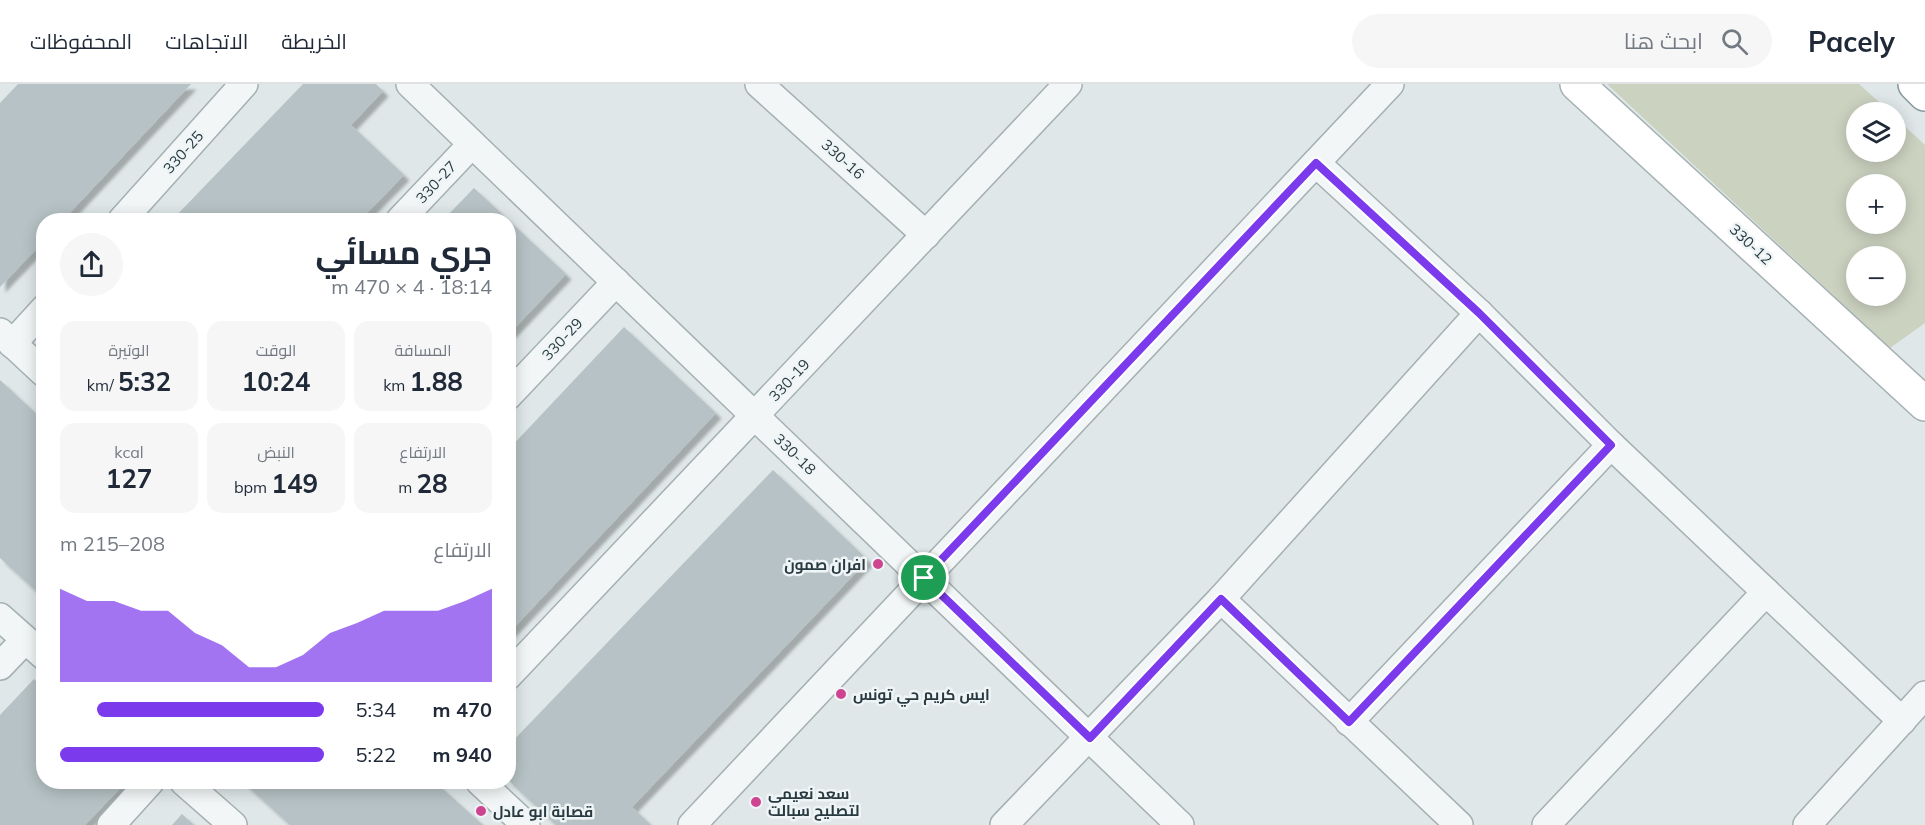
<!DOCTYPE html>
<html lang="ar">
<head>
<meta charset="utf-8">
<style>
  :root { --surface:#fff; --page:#f6f6f7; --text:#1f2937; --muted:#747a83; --line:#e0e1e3; --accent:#7c3aed }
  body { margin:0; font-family:Mulish,Cairo,sans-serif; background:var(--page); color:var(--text); direction:rtl; height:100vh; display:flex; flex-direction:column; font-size:22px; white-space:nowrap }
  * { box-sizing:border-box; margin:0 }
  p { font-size:20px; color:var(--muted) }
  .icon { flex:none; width:33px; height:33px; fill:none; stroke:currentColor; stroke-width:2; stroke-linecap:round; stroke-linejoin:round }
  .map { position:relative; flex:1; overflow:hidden; direction:ltr }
  .panel { position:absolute; left:36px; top:129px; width:480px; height:576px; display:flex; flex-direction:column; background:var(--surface); border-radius:24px; box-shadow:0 3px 15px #0003; direction:rtl }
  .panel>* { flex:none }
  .tools { position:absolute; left:1846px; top:18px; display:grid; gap:12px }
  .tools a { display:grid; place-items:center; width:60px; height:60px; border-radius:50%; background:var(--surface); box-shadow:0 3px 15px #0003; font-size:30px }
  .pin { position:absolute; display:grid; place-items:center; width:51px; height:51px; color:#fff; margin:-26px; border:3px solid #fff; border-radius:50%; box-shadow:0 2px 6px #0007 }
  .round { display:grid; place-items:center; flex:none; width:63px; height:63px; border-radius:32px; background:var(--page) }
  .overview { display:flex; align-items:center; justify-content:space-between; height:102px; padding:0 24px }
  h1 { font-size:33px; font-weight:700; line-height:45px }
  .stats { display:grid; grid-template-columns:repeat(3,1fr); gap:9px; height:102px; padding:6px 24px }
  .stats div { display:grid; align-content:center; border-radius:15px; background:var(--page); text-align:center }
  .stats b { font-size:26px; font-weight:700 }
  .stats small { font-size:16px; font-weight:400 }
  .stats p { font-size:16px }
  .chart { height:168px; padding:12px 24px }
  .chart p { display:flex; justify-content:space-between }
  .chart svg { width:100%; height:108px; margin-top:6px; fill:var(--accent); opacity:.7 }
  ul { padding:0 24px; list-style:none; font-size:20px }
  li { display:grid; grid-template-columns:96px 72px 1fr; align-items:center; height:45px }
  li i { height:15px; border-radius:8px; background:var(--accent) }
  header { display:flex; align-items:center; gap:36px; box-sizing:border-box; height:84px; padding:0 30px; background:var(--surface); border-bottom:2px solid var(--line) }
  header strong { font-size:28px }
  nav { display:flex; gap:33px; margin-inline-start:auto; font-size:21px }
  .search { width:420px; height:54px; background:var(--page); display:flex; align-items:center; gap:15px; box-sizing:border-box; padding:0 21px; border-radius:33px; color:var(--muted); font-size:22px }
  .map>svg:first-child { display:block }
</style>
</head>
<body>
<header>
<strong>Pacely</strong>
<div class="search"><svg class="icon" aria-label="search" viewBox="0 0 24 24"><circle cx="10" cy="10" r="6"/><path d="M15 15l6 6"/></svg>ابحث هنا</div>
<nav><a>الخريطة</a><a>الاتجاهات</a><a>المحفوظات</a></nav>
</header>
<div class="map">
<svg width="1925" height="741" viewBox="0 0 1925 741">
  <defs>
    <filter id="shadow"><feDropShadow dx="5.5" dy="5.5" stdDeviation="1.5" flood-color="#0004"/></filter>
  </defs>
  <rect width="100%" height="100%" fill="#dfe7e8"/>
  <!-- green -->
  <path fill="#ccd2c0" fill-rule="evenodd" d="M 1607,0 L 1859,0 L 1890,28 L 1857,28 L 1857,68 L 1896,68 L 1896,34 L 1925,61 L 1925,239 L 1890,264 ZM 1857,100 L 1896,100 L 1896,140 L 1857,140 ZM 1857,172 L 1896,172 L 1896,212 L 1857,212 Z"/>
  <!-- building -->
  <g fill="#b6c2c5" filter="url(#shadow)">
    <path d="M 18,0 L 191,0 L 63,136 L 44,136 L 44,157 L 0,203 L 0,19 Z"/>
    <path d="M 303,0 L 376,0 L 383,7 L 351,41 L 404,91 L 360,136 L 172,136 Z"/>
    <path d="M 474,104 L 566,190 L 508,251 L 508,136 L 443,136 Z"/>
    <path d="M 624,243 L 716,329 L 508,550 L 508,366 Z"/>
    <path d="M 0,296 L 44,337 L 44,514 L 0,474 Z"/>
    <path d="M 773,386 L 868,476 L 632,723 L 651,741 L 556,741 L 508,696 L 508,662 Z"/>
    <path d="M 34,595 L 44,604 L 44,698 L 126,698 L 85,741 L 0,741 L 0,631 Z"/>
    <path d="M 243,698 L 435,698 L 483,741 L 290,741 Z"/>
    <path d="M 182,730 L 194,741 L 172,741 Z"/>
  </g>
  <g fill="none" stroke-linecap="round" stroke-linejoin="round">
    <!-- street casing -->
    <g stroke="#a4b0b2" stroke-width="30">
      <g id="street">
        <path d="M 410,0 L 1180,741"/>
        <path d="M 759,0 L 926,151"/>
        <path d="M 1316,79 L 1479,229 L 1611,361 L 1902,637"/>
        <path d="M 122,136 L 244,0"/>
        <path d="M 400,136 L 472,60"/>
        <path d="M 0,248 L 44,289"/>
        <path d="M 12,260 L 44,225"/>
        <path d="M 508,312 L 616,198"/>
        <path d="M 1221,515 L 1459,741"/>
        <path d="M 0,533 L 44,572"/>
        <path d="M 0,582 L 25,556"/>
        <path d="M 508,592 L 1068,0"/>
        <path d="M 1349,638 L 1611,361"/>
        <path d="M 184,698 L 233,741"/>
        <path d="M 480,698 L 526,741"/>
        <path d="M 111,741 L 150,698"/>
        <path d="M 692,741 L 1390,0"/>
        <path d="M 1004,741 L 1221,515 L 1479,229"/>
        <path d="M 1546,741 L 1766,508"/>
        <path d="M 1807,741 L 1925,611"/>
      </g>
    </g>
    <!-- secondary casing -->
    <g stroke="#a4b0b2" stroke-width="36">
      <path id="secondary" d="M 1577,0 L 1925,320"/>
    </g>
    <!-- highway casing -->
    <g stroke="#879a9f" stroke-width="36">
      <path id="highway" d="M 1915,0 L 1925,10"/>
    </g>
    <!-- street -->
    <use href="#street" stroke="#f2f6f7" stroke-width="27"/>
    <!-- secondary -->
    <use href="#secondary" stroke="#fff" stroke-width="33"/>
    <!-- highway -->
    <use href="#highway" stroke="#fff" stroke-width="33"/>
  </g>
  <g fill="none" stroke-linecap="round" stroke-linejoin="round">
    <!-- route casing -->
    <g stroke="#fff" stroke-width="12">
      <path id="route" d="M 1316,79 L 1479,229 L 1611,361 L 1349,638 L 1221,515 L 1090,654 L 924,494 Z"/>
    </g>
    <!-- route -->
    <use href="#route" stroke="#7c3aed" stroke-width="8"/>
  </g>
  <!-- markers -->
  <g fill="#ce4491" stroke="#eff5f6" stroke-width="2">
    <circle cx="878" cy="480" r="6"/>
    <circle cx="841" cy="610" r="6"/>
    <circle cx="756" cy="718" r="6"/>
    <circle cx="481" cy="727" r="6"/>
  </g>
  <g text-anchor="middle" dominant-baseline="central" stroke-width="5" stroke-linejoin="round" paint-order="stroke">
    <!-- street labels -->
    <g font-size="15" fill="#283a40" stroke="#eff5f6">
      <text transform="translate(183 68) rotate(-48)">330-25</text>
      <text transform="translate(843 75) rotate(42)">330-16</text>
      <text transform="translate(436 98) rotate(-47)">330-27</text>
      <text transform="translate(1751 160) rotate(43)">330-12</text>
      <text transform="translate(562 255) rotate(-47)">330-29</text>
      <text transform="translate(789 296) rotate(-47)">330-19</text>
      <text transform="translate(795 370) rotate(44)">330-18</text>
    </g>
    <!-- poi labels -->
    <g font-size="15" font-weight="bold" fill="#283a40" stroke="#eff5f6" text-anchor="start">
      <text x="866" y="480" text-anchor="end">افران صمون</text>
      <text x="853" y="610">ايس كريم حي تونس</text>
      <text x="768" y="709">سعد نعيمي<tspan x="768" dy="17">لتصليح سبالت</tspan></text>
      <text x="493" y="727">قصابة ابو عادل</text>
    </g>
  </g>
</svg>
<div class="tools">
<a><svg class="icon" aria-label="layers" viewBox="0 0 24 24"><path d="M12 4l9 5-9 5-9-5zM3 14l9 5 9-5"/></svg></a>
<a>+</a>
<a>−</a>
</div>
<div class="pin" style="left:924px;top:494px;background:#1e9e55"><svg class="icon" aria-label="arrive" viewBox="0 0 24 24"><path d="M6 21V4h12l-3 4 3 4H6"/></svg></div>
<section class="panel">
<div class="overview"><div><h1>جري مسائي</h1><p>18:14 · 4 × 470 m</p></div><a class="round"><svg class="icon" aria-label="share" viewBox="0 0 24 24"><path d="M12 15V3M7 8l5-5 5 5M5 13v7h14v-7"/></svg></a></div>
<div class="stats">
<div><p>المسافة</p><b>1.88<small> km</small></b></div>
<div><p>الوقت</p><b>10:24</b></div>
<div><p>الوتيرة</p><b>5:32<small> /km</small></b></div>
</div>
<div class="stats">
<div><p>الارتفاع</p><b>28<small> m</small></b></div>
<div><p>النبض</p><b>149<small> bpm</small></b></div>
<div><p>kcal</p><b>127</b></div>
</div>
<div class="chart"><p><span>الارتفاع</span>208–215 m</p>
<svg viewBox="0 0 160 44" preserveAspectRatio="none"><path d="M0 44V6L10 11L20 11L30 15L40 15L50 24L60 29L70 38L80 38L90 33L100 24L110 20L120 15L130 15L140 15L150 11L160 6V44z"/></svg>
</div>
<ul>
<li><b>470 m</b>5:34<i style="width:86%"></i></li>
<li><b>940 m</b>5:22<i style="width:100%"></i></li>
</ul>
</section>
</div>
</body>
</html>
